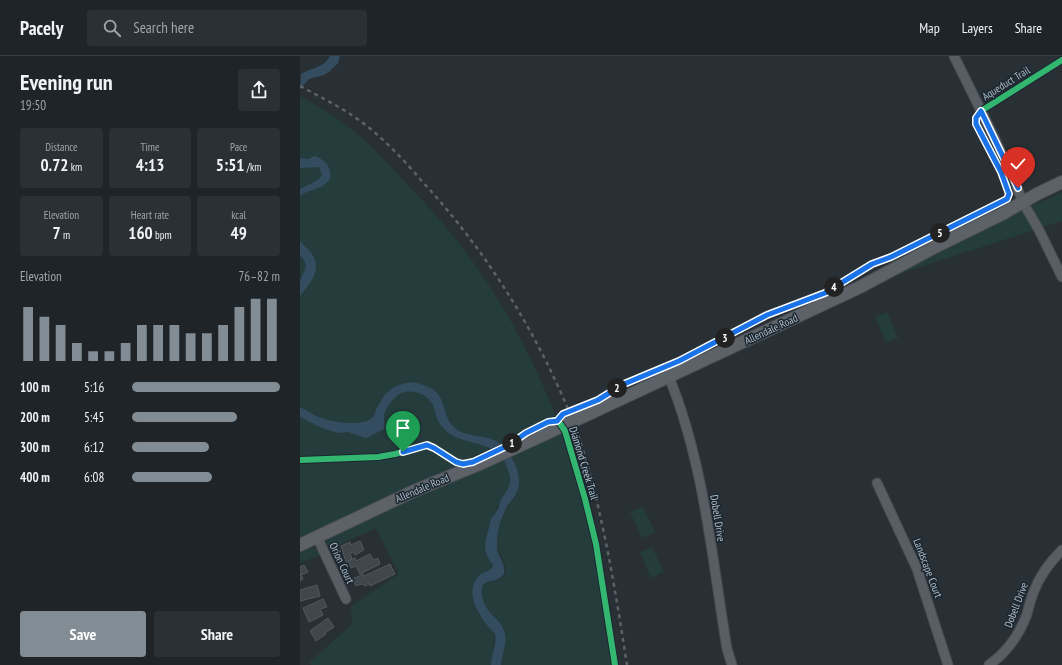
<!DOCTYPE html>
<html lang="en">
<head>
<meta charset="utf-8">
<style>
  :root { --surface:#1e2428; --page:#2b3034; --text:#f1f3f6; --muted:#a1a4a8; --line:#3c4145; --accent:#818c94 }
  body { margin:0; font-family:"PT Sans Narrow",sans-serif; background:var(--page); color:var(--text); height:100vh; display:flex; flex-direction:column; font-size:15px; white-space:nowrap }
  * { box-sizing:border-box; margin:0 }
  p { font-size:13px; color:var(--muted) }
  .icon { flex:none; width:22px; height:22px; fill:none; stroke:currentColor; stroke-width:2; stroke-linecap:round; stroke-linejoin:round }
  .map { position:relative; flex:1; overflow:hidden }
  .side { display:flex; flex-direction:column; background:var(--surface); width:300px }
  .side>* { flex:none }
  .pin { position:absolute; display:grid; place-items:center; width:34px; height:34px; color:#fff; margin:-41px -17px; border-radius:50% 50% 50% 0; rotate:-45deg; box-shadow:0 0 4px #0007 }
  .pin .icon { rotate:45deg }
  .km { position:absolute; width:20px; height:20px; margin:-10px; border-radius:50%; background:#222; color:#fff; font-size:11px; line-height:20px; text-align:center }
  .round { display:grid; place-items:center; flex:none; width:42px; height:42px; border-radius:4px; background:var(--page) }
  .headline { display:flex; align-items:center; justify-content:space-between; height:68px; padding:0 20px }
  h1 { font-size:22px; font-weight:700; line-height:30px }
  .metrics { display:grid; grid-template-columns:repeat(3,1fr); gap:6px; height:68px; padding:4px 20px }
  .metrics div { display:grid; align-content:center; border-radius:4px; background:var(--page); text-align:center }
  .metrics b { font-size:17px; font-weight:700 }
  .metrics small { font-size:11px; font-weight:400 }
  .metrics p { font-size:11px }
  .chart { height:112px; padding:8px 20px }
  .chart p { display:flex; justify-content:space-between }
  .chart svg { width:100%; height:72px; margin-top:4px; stroke:var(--accent); stroke-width:6 }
  .primary-button { display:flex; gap:8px; margin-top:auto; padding:8px 20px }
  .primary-button a { flex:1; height:46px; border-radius:4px; background:var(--accent); color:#fff; font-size:16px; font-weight:700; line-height:46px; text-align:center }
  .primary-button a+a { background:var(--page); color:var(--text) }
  ul { padding:0 20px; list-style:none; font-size:13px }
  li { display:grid; grid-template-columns:64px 48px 1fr; align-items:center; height:30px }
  li i { height:10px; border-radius:5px; background:var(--accent) }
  header { display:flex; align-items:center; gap:24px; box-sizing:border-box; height:56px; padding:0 20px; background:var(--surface); border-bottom:1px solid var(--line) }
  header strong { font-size:19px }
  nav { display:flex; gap:22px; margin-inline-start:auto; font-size:14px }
  .search { width:280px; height:36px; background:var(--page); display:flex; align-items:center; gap:10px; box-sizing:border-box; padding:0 14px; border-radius:4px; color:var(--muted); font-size:15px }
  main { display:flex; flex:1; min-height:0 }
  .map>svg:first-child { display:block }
</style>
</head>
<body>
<header>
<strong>Pacely</strong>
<div class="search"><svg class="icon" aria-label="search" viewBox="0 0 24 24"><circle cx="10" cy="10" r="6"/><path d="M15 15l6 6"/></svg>Search here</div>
<nav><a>Map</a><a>Layers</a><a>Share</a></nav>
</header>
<main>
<section class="side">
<div class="headline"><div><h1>Evening run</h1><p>19:50</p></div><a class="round"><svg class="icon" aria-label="share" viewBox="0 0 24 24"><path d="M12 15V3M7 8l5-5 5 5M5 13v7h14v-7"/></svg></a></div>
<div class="metrics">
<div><p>Distance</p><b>0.72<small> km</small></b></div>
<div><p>Time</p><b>4:13</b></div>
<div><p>Pace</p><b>5:51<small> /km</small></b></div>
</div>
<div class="metrics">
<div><p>Elevation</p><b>7<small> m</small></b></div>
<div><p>Heart rate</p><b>160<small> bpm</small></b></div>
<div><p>kcal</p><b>49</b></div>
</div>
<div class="chart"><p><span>Elevation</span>76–82 m</p>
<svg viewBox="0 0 160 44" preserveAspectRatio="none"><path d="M5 44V11M15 44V17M25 44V22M35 44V33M45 44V38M55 44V38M65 44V33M75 44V22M85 44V22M95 44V22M105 44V27M115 44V27M125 44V22M135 44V11M145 44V6M155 44V6"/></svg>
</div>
<ul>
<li><b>100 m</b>5:16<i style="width:100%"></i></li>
<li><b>200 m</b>5:45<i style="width:71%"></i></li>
<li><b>300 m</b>6:12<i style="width:52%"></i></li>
<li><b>400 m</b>6:08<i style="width:54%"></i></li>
</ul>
<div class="primary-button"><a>Save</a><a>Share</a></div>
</section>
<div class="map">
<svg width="762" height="609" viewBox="0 0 762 609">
  <rect width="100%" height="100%" fill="#283035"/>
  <!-- green -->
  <g fill="#253c3c">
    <path d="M 0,40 C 15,49 32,58 46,69 C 68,85 87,106 105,126 C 134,156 162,188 184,222 C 215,267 239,317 259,368 L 0,484 Z"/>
    <path d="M 762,136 L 762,165 L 568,228 Z"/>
    <path d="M 587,256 L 598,282 L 586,287 L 575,261 Z"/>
    <path d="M 267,374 L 287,438 L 294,465 L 317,609 L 201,609 L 204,592 L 204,574 L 185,549 L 183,543 L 182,530 C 187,524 202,526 205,517 C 208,507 196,498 197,485 C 198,475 200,465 205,456 C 208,449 214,444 217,438 C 222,425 216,408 208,398 Z"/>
    <path d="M 202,403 C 206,409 211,419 210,426 C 209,433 205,437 202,443 C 191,462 176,489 193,509 L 192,512 L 185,515 L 173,533 L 174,548 L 181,562 L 192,574 L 195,581 L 191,609 L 11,609 L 10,606 L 52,568 L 51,550 L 99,518 L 76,472 L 26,495 L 25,488 L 30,480 L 39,474 Z"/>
    <path d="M 343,451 L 355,476 L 342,482 L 330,456 Z"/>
    <path d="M 352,491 L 364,516 L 351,522 L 340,496 Z"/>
    <path d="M 8,492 L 16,493 L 22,498 L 0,507 L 0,495 Z"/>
  </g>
  <!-- water -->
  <g fill="#344c5f">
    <path d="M 30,0 L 40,0 L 38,7 L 30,15 L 24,19 L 9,23 L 0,33 L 1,18 C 11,12 24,12 30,0 Z"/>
    <path d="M 15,100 C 26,104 32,112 30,123 C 21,135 11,132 0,140 L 0,133 L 18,124 L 22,119 L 19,111 L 0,112 L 0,102 L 8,103 Z"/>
    <path d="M 0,185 C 4,190 10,194 13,200 C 22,215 9,228 0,240 C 0,236 0,231 0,227 C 2,215 12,212 0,199 Z"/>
    <path d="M 114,326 C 121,328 131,331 136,336 C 146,346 143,361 154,371 C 166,383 186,377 199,387 C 212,398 224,419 217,436 C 215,442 210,446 207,451 C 200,463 197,476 197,489 C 196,500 206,505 204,518 C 199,526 188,523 182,530 C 182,537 182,543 185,549 C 190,559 203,566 205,578 C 207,588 202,599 201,609 L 191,609 C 191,600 197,588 195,579 C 193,574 190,573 187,569 C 177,557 166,537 177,522 C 181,516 188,516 192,512 L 193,509 C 184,498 184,490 187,478 C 189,473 189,468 191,463 C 193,460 196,456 198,453 C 199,449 200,445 202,442 C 206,436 211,430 210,422 C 202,375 160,397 140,368 C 135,361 135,351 131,346 C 125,337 111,333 101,337 C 94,341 84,353 84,361 C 84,365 85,369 84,373 L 66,382 L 48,376 L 38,377 L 22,372 L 0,361 L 0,351 C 9,356 18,362 28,364 C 38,367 65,370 73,361 C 75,358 76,353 78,350 C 87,333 95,328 114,326 Z"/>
  </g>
  <!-- building -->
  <g fill="#40474c" stroke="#50585d">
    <path d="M 60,485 L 64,494 L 55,499 L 53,496 L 50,497 L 52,503 L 46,506 L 41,490 L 50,486 L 51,489 Z"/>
    <path d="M 70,498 L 73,504 L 78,502 L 80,508 L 60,518 L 56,510 L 51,512 L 48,505 L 55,502 L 56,505 Z"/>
    <path d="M 90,508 L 95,518 L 70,530 L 68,527 L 66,530 L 61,528 L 56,530 L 53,523 L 63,518 L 64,520 Z"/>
    <path d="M 4,509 L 8,516 L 1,519 L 3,523 L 0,525 L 0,511 Z"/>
    <path d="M 17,529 L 20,540 L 0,545 L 0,534 Z"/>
    <path d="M 23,543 L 27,551 L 20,553 L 23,559 L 9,566 L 3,552 Z"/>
    <path d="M 28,562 L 34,571 L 25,577 L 26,578 L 16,585 L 10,575 Z"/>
  </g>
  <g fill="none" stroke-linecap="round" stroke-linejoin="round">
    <!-- street casing -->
    <g stroke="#464c50" stroke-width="11">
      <g id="street">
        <path d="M 654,0 L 695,83 L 725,150 L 739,174 L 762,221"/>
        <path d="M 369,321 C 404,407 412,502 427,593 L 432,609"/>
        <path d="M 577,427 L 617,513 L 648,609"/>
        <path d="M 17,481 L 46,543"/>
        <path d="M 689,609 C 707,596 719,580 727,558 C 729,550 731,542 734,535 C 740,519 750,506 762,494"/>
      </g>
    </g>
    <!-- secondary casing -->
    <g stroke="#464c50" stroke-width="14">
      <path id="secondary" d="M 0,489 L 114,435 L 182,407 L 291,357 L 560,231 L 635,191 L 704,157 L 737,138 L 762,126"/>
    </g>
    <!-- street -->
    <use href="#street" stroke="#585e64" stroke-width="9"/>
    <!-- secondary -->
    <use href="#secondary" stroke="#5c6268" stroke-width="12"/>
    <!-- rail -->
    <path stroke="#5c6267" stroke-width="2.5" stroke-dasharray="4 4" stroke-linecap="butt" d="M 0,30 C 22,42 43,52 63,67 C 84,83 103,103 120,123 C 171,178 212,238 246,305 C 258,330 270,355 279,382 C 303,456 315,532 327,609"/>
    <!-- cycleway casing -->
    <g stroke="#1b2730" stroke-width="8">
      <g id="cycleway">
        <path d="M 257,365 L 263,358 L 298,344 L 324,328 L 379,305 L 467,259 L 525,237 L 572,208 L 591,201 L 707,143 L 709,140 C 710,126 686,86 678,73 C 674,65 676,61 681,55 L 762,4"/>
        <path d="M 0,404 L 78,401 L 95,398 L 127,389 L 134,392 L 156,406 L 163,408 L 169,407 L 209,389 L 222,379 L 248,366 L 255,364 L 259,366 L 265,375 L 285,443 L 296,488 L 315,609"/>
      </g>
    </g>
    <!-- cycleway -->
    <use href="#cycleway" stroke="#33b770" stroke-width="6"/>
  </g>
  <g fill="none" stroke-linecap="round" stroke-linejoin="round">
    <!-- route casing -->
    <g stroke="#fff" stroke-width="8">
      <path id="route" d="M 103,396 L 127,389 L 134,392 L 156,406 L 163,408 L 173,406 L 209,389 L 226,377 L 248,366 L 257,365 L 263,358 L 298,344 L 324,328 L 379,305 L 467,259 L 525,237 L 572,208 L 591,201 L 707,143 L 709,138 L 701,116 L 676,68 L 676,62 L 681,55 L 718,132"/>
    </g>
    <!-- route -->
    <use href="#route" stroke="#1a73e8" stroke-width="5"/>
  </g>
  <g text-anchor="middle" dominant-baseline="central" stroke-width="3" stroke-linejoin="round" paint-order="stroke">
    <!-- street labels -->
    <g font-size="11" fill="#b1bdc7" stroke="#1b2730">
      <text transform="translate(706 27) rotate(-32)">Aqueduct Trail</text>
      <text transform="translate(471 273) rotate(-25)">Allendale Road</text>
      <text transform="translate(284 407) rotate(73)">Diamond Creek Trail</text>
      <text transform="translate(122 432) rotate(-23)">Allendale Road</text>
      <text transform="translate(418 462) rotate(81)">Dobell Drive</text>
      <text transform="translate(42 507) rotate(65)">Orion Court</text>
      <text transform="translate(628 512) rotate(69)">Landscape Court</text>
      <text transform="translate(716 549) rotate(-69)">Dobell Drive</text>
    </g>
  </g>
</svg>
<div class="pin" style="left:103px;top:396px;background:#1e9e55"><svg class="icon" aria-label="arrive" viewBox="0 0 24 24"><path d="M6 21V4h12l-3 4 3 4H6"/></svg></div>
<div class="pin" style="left:718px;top:132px;background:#d93025"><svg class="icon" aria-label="check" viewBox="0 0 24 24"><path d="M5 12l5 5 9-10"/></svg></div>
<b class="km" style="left:212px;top:387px">1</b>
<b class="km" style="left:317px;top:332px">2</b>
<b class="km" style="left:425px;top:282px">3</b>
<b class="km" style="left:534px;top:231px">4</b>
<b class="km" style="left:640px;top:177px">5</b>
</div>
</main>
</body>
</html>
